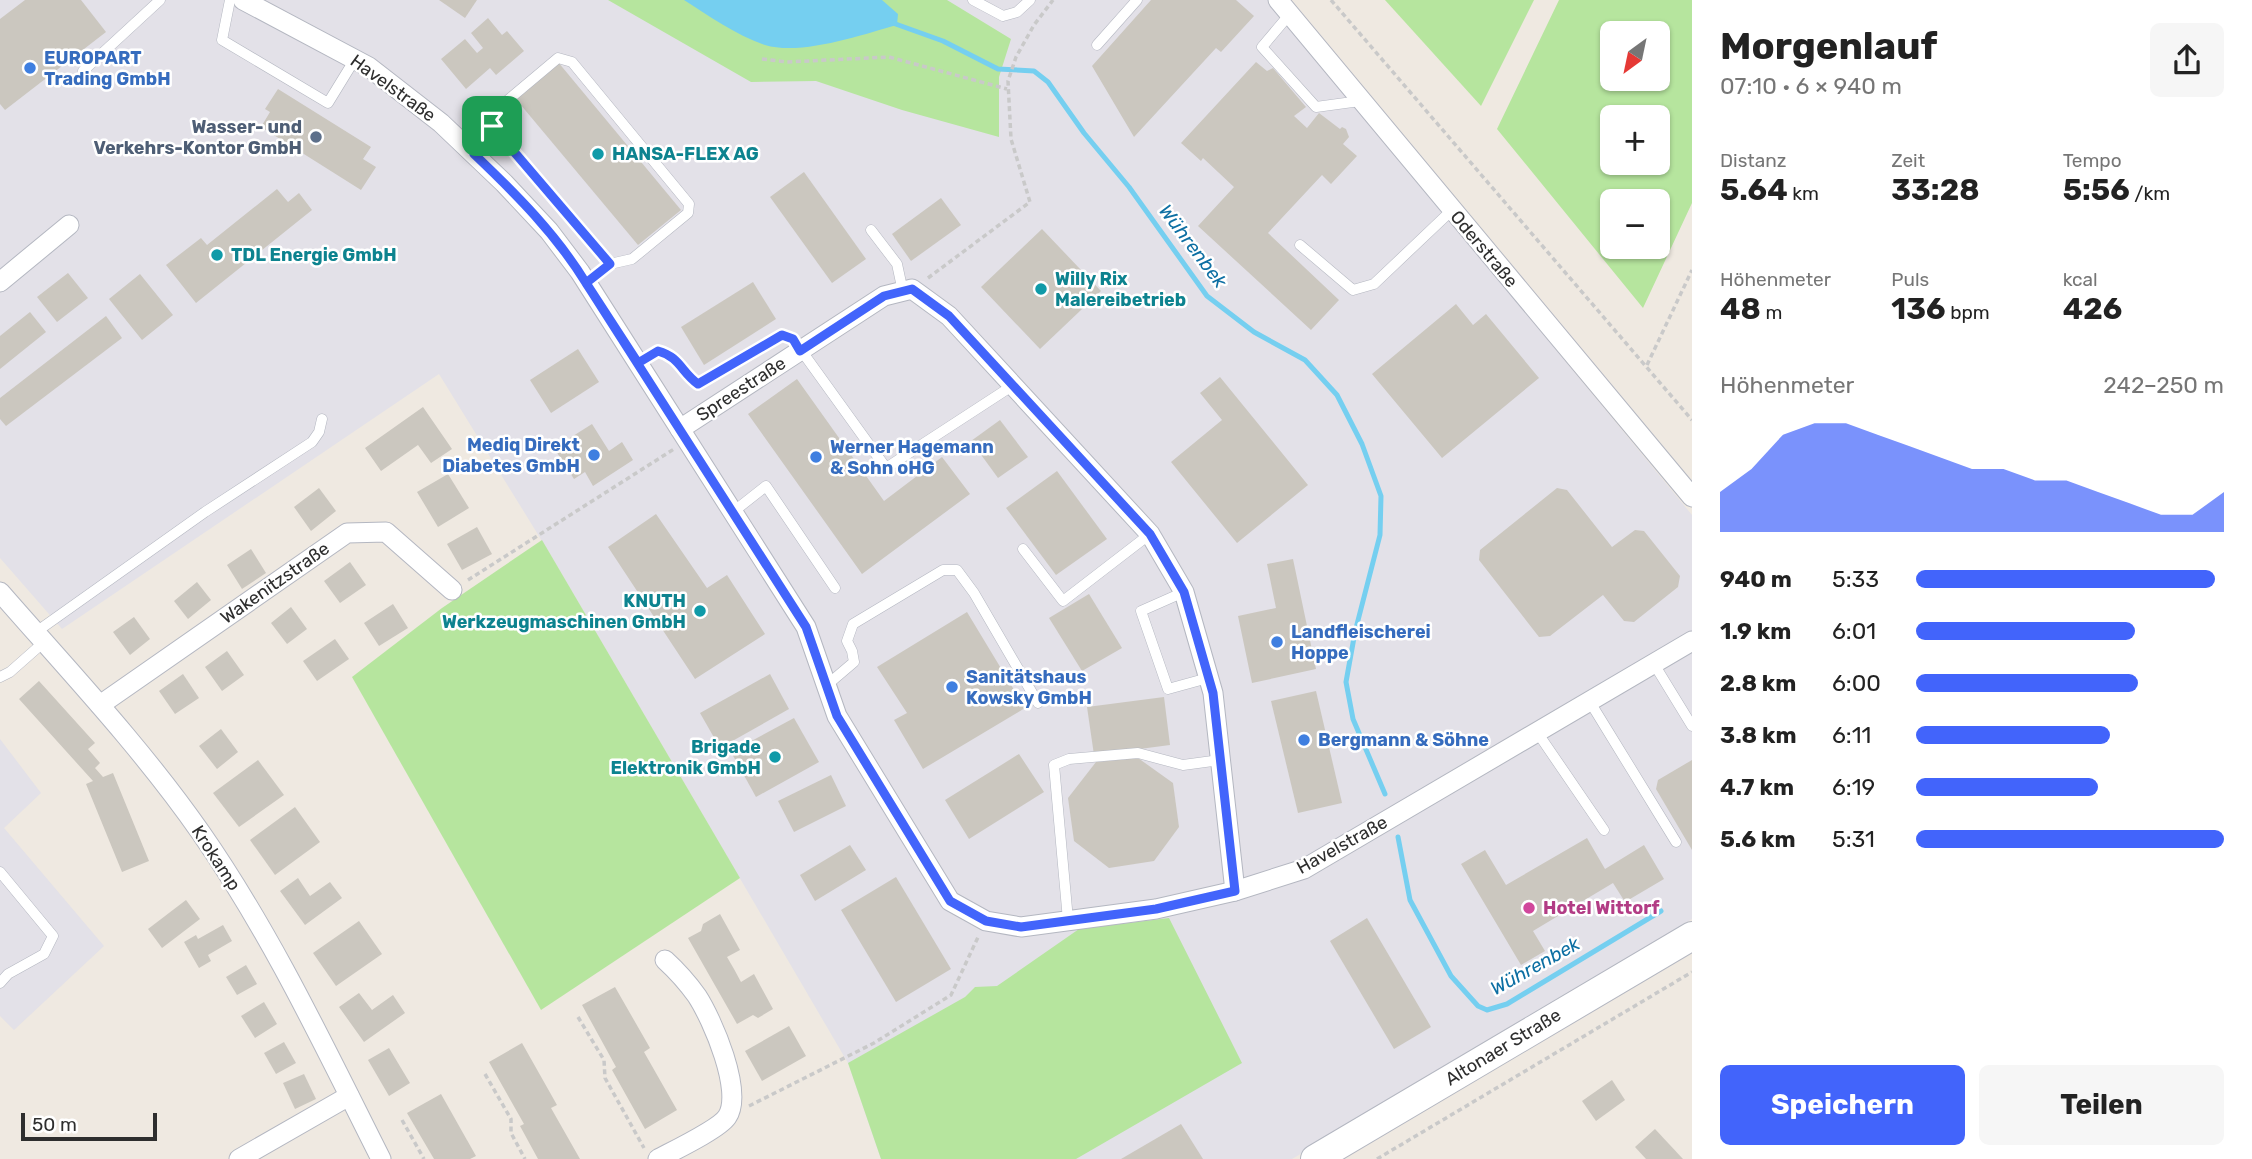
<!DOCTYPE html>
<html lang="de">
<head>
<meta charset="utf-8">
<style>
  :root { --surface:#fff; --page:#f6f6f6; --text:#222; --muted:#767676; --accent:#4264fb }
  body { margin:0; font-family:Rubik,sans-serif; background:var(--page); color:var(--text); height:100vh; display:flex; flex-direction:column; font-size:26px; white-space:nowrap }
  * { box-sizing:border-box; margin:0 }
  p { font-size:23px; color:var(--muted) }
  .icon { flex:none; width:38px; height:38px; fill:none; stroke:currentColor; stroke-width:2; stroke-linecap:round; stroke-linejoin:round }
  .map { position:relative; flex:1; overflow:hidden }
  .details { display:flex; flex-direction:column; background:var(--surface); width:560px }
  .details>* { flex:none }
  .needle { width:46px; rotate:213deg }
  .tools { position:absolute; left:1600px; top:21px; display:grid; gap:14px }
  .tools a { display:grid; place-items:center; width:70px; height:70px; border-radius:10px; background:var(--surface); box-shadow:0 2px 5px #0004; font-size:35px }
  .scale { position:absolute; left:21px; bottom:18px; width:136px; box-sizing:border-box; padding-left:7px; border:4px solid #2e2e2e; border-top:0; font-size:19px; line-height:24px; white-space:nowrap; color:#2e2e2e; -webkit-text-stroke:5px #fff; paint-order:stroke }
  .pin { position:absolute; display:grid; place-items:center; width:60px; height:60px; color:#fff; margin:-30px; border-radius:14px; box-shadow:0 4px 10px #0006 }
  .round { display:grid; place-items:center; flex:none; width:74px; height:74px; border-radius:10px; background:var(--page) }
  .overview { display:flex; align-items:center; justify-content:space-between; height:119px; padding:0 28px }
  h1 { font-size:38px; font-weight:700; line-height:52px }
  .metrics { display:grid; grid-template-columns:repeat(3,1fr); gap:10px; height:119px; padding:7px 28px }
  .metrics div { display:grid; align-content:center }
  .metrics b { font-size:30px; font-weight:700 }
  .metrics small { font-size:19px; font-weight:400 }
  .metrics p { font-size:19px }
  .chart { height:196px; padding:14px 28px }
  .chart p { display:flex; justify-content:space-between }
  .chart svg { width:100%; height:126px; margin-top:7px; fill:var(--accent); opacity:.7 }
  .cta { display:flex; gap:14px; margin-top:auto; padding:14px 28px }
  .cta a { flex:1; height:80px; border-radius:10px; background:var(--accent); color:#fff; font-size:28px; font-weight:700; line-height:80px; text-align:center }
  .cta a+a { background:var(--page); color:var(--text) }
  ul { padding:0 28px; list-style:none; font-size:23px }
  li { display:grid; grid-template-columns:112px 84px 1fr; align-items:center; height:52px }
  li i { height:18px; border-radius:9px; background:var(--accent) }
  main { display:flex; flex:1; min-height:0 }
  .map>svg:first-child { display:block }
</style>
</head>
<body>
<main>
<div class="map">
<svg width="1692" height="1159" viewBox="0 0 1692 1159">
  <rect width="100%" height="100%" fill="#efe9e1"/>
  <!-- industrial -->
  <g fill="#e3e1e8">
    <path d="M 0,0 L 1268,0 L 1692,515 L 1692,919 L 1531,1018 L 1292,1159 L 881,1159 L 848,1063 L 550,554 L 439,374 L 62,629 L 0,558 Z"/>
    <path d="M 0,739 L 41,793 L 4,828 L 104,946 L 14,1030 L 0,1016 Z"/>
  </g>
  <!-- green -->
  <g fill="#b6e59e" fill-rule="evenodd">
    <path d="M 608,0 L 947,0 L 1011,39 L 999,77 L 999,137 L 902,110 L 816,81 L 751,82 Z"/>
    <path d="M 1385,0 L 1534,0 L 1481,106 Z"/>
    <path d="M 1559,0 L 1692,0 L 1692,203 L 1643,308 L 1497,129 ZM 1612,33 L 1657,33 L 1657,79 L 1612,79 ZM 1612,117 L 1657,117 L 1657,163 L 1612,163 ZM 1612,201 L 1657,201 L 1657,247 L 1612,247 Z"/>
    <path d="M 542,540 L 740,878 L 541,1010 L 352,677 L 442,608 Z"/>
    <path d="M 1169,918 L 1242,1063 L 1076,1159 L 881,1159 L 848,1063 L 965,997 L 975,987 L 997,986 L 1079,929 Z"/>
  </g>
  <!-- water -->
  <path fill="#75cff0" d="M 684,0 L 882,0 L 898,14 L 897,25 C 861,35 801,56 765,45 C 736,35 709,16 684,0 Z"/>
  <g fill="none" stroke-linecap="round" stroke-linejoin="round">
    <!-- stream -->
    <g stroke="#75cff0" stroke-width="5">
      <path d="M 890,22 L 943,41 L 998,69 L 1034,71 L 1048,82 L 1084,133 L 1129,187 L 1207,296 L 1254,332 L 1305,360 L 1337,395 L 1362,444 L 1381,496 L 1380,535 L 1355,632 L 1346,682 L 1353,719 L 1385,794"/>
      <path d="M 1398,837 L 1410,900 L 1451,976 L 1478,1006 L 1487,1010 L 1507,1004 L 1661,911"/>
    </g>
  </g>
  <!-- building -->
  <g fill="#cbc7bf">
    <path d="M 25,0 L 81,0 L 106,32 L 5,110 L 0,104 L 0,19 Z"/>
    <path d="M 439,0 L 477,0 L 465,18 Z"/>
    <path d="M 1151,0 L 1236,0 L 1254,16 L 1221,52 L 1216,48 L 1134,137 L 1092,66 Z"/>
    <path d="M 488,18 L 502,35 L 507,31 L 524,51 L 496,75 L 490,68 L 466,89 L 441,59 L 465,39 L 477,53 L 483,48 L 471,33 Z"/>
    <path d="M 558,62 L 681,210 L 638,245 L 515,98 Z"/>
    <path d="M 1256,62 L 1267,71 L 1273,68 L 1306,107 L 1294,116 L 1307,128 L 1319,113 L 1340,129 L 1342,127 L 1346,129 L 1349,137 L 1343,144 L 1357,156 L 1331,184 L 1322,175 L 1268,233 L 1339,300 L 1311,330 L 1198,226 L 1234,187 L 1203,158 L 1201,161 L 1181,143 Z"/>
    <path d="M 278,89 L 371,147 L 363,159 L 376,167 L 361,190 L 261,127 L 270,112 L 265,109 Z"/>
    <path d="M 804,172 L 866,259 L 832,283 L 770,197 Z"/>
    <path d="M 277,189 L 288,202 L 299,193 L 312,210 L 196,303 L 166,265 L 201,238 L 207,245 Z"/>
    <path d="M 941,198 L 961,225 L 911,261 L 892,234 Z"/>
    <path d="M 1042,229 L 1101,291 L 1040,349 L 981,287 Z"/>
    <path d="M 68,273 L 88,298 L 57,322 L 37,297 Z"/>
    <path d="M 140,274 L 173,315 L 142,340 L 109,299 Z"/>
    <path d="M 753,282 L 776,319 L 704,365 L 681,327 Z"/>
    <path d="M 1456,304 L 1473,325 L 1486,314 L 1539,378 L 1442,458 L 1372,374 Z"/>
    <path d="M 30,312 L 46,332 L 0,369 L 0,336 Z"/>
    <path d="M 106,316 L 122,338 L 6,426 L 0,419 L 0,398 Z"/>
    <path d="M 578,349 L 599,382 L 551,413 L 530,380 Z"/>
    <path d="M 1220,377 L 1308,485 L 1237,543 L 1171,462 L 1222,420 L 1200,393 Z"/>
    <path d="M 797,379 L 884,501 L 942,457 L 970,494 L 862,574 L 748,414 Z"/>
    <path d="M 423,407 L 452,449 L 431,463 L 418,445 L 381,471 L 365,448 Z"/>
    <path d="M 1000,420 L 1028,457 L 998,478 L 971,441 Z"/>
    <path d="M 592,424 L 609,451 L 622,442 L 633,460 L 593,486 L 585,472 L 574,479 L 554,448 Z"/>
    <path d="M 1057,471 L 1107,539 L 1056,575 L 1006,508 Z"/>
    <path d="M 448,474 L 469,508 L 438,527 L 417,492 Z"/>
    <path d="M 319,488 L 336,511 L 311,531 L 294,507 Z"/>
    <path d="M 1557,488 L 1567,490 L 1612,547 L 1635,530 L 1644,531 L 1680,576 L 1678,587 L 1634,622 L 1624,621 L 1603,595 L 1550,636 L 1539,637 L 1479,560 L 1480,550 Z"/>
    <path d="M 656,514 L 707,588 L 727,575 L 765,634 L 695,679 L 608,547 Z"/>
    <path d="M 477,527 L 492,554 L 462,570 L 447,544 Z"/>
    <path d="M 251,549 L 266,573 L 242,589 L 227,565 Z"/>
    <path d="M 1293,559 L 1316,669 L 1252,683 L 1238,616 L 1276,608 L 1267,564 Z"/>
    <path d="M 350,562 L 366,585 L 340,603 L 324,581 Z"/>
    <path d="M 197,582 L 211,600 L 188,619 L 174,601 Z"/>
    <path d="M 1089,594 L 1122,648 L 1082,671 L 1049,618 Z"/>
    <path d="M 393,604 L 408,628 L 379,646 L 364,623 Z"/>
    <path d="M 291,607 L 307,629 L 287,644 L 271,623 Z"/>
    <path d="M 967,612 L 1025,708 L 923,769 L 894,720 L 907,713 L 877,667 Z"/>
    <path d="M 134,617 L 150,639 L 130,655 L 113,632 Z"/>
    <path d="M 335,639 L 349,659 L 317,681 L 303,661 Z"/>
    <path d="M 227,651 L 244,675 L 222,691 L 205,667 Z"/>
    <path d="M 183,674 L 199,698 L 175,714 L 159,691 Z"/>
    <path d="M 770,674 L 789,709 L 720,748 L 700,713 Z"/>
    <path d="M 39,681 L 95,743 L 88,749 L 100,763 L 95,768 L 103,777 L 113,773 L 149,861 L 122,872 L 86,784 L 93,781 L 19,699 Z"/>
    <path d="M 1316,691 L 1342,803 L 1298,813 L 1271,701 Z"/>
    <path d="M 1164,697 L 1170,745 L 1094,755 L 1087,707 Z"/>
    <path d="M 794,718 L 819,762 L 756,797 L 731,752 Z"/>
    <path d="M 221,729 L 238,752 L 217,769 L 199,746 Z"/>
    <path d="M 1019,754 L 1044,792 L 969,839 L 945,800 Z"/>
    <path d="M 1138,758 L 1173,783 L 1179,827 L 1154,861 L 1109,868 L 1074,841 L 1068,798 L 1096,762 Z"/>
    <path d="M 258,760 L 284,795 L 239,827 L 213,793 Z"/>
    <path d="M 1692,760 L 1692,850 L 1656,789 L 1658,780 Z"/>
    <path d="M 831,775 L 846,806 L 794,832 L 778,801 Z"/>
    <path d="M 295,807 L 320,842 L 275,875 L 250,840 Z"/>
    <path d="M 1587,838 L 1605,869 L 1644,845 L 1664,879 L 1625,902 L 1613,883 L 1533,931 L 1545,951 L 1521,965 L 1461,864 L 1485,850 L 1506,885 Z"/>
    <path d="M 850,845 L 866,870 L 815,901 L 800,875 Z"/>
    <path d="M 896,877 L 951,969 L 896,1002 L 841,910 Z"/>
    <path d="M 298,878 L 310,896 L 330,882 L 342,898 L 305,925 L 280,891 Z"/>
    <path d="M 186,900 L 200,919 L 162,948 L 148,929 Z"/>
    <path d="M 720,914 L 740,950 L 727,957 L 734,969 L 741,982 L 754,974 L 773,1009 L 758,1018 L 753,1015 L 737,1024 L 688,938 L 701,931 L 703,924 Z"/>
    <path d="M 1367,918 L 1431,1027 L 1394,1049 L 1330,941 Z"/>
    <path d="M 359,921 L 382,954 L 336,986 L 313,953 Z"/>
    <path d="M 223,925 L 232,941 L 208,955 L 211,961 L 199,968 L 184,942 L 196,935 L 198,939 Z"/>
    <path d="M 246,965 L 257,984 L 237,995 L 226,977 Z"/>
    <path d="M 615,987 L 650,1048 L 644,1052 L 677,1110 L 645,1129 L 612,1070 L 616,1067 L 582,1005 Z"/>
    <path d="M 359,993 L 372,1010 L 393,995 L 405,1013 L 364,1042 L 339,1007 Z"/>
    <path d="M 264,1002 L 277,1024 L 255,1038 L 241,1016 Z"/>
    <path d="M 789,1026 L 806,1056 L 762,1081 L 745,1051 Z"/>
    <path d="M 284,1042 L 296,1063 L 276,1074 L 264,1053 Z"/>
    <path d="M 522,1043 L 557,1105 L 551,1108 L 580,1159 L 538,1159 L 520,1126 L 524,1124 L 489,1062 Z"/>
    <path d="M 389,1048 L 410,1083 L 389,1096 L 368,1060 Z"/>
    <path d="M 304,1074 L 316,1099 L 295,1109 L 283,1083 Z"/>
    <path d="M 1612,1080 L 1625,1100 L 1596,1121 L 1582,1101 Z"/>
    <path d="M 441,1094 L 476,1156 L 470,1159 L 434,1159 L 407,1113 Z"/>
    <path d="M 1181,1124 L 1203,1159 L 1121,1159 Z"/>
    <path d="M 1655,1129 L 1683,1159 L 1646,1159 L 1635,1147 Z"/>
  </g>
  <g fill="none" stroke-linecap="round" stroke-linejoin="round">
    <!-- service casing -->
    <g stroke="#b4b7c1" stroke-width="11">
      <g id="service">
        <path d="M 230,0 L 222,40 L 328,103 L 355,59"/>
        <path d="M 973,0 L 1003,16 L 1017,12 L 1030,0"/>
        <path d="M 1289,15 L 1262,47 L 1316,107 L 1360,101"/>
        <path d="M 1097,45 L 1137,0"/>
        <path d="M 83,71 L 160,0"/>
        <path d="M 492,126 L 610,264"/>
        <path d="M 474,154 L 508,100 L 558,58 L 572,62 L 689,204 L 688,213 L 632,259 L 610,264 L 586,283"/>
        <path d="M 871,230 L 897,264 L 903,292"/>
        <path d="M 1300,245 L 1353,290 L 1374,284 L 1452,210"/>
        <path d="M 638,363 L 658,351 C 680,357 681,372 698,384 L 782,335 L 793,339 L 886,468 L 1012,386"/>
        <path d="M 733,512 L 766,486 L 835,588"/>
        <path d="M 1023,549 L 1063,601 L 1150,534"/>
        <path d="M 1184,592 L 1141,611 L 1168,689 L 1208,678"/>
        <path d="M 36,632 L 205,512 L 312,442 L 319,432 L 322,419"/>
        <path d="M 1654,664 L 1692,726"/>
        <path d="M 0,677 L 10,672 L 44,642"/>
        <path d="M 827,685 L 854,662 L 852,651 L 847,641 L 853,624 L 943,570 L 957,570 L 974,593 L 1038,703"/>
        <path d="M 1590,702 L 1676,842"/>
        <path d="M 1537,732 L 1604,830"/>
        <path d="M 0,872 L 53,936 L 44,954 L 8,974 L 0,983"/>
        <path d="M 1068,920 L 1054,765 L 1069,759 L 1138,753 L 1183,765 L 1220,760"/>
      </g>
    </g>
    <!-- minor casing -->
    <g stroke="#b4b7c1" stroke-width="21">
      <g id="minor">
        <path d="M 243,0 L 369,67 L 441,123 L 504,183 L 549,231 L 580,272 L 806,627 L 837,716 L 950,901 L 986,921 L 1021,927 L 1156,909 L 1235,891 L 1304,869 L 1692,641"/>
        <path d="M 1278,0 L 1692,497"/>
        <path d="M 0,282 L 69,225"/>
        <path d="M 680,429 L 884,296 L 912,289 L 949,316 L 1150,534 L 1184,592 L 1213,693 L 1235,891"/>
        <path d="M 0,592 C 69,671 141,747 201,833 C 272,935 325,1048 381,1159"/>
        <path d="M 100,705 L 347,533 L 386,532 L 452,590"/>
        <path d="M 239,1159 L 349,1096"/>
        <path d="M 658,1159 C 673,1151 719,1129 727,1117 C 744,1092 712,1019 697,996 C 687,982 677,971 665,960"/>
      </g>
    </g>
    <!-- secondary casing -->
    <g stroke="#b4b7c1" stroke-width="30">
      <path id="secondary" d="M 1315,1159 L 1692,936"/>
    </g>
    <!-- path -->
    <g stroke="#c9c9c9" stroke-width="3.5" stroke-dasharray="5 3.5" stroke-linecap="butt">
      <path d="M 1331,0 L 1692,420"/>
      <path d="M 762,59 L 787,62 L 889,57 L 1007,89"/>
      <path d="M 928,278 L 1030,202 L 1011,139 L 1008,81 L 1016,57 L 1034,25 L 1053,0"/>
      <path d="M 1647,365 L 1692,270"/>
      <path d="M 468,580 L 674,449"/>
      <path d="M 578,1017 L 604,1060 L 605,1078 L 644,1148"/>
      <path d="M 485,1074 L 511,1119 L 511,1133 L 525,1159"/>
      <path d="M 749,1106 L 874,1043 L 951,995 L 979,935"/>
      <path d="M 402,1120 L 424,1159"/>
      <path d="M 1377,1159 L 1692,972"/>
    </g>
    <!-- service -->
    <use href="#service" stroke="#fff" stroke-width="10"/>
    <!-- minor -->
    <use href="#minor" stroke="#fff" stroke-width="19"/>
    <!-- secondary -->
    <use href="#secondary" stroke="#fff" stroke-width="28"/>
  </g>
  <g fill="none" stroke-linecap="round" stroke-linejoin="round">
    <!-- route casing -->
    <g stroke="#fff" stroke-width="14">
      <path id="route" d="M 492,126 L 474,154 C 516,194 556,234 586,283 L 806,627 L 837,716 L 950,901 L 986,921 L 1021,927 L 1156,909 L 1235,891 L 1213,693 L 1184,592 L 1150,534 L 949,316 L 912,289 L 884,296 L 800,351 L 793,339 L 782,335 L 698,384 C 681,372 680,357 658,351 L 638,363 L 586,283 L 610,264 L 492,126"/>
    </g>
    <!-- route -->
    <use href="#route" stroke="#4264fb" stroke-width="9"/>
  </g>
  <!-- markers -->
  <g fill="#3f7fe0" stroke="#fff" stroke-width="2.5">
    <circle cx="30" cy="68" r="7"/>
    <circle cx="594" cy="455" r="7"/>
    <circle cx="816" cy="457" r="7"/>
    <circle cx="1277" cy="642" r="7"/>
    <circle cx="952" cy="687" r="7"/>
    <circle cx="1304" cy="740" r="7"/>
  </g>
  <circle fill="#5c6f8a" stroke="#fff" stroke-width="2.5" cx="316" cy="137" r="7"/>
  <g fill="#0f9aa8" stroke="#fff" stroke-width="2.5">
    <circle cx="598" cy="154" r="7"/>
    <circle cx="217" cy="255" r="7"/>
    <circle cx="1041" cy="289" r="7"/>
    <circle cx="700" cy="611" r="7"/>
    <circle cx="775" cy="757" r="7"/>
  </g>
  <circle fill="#d1479c" stroke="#fff" stroke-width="2.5" cx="1529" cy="908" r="7"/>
  <g text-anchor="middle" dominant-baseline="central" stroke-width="5" stroke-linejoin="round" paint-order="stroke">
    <!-- shop labels -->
    <g font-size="18" font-weight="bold" fill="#366cbe" stroke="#fff" text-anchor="start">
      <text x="44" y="58">EUROPART<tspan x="44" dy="21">Trading GmbH</tspan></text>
      <text x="580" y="445" text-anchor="end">Mediq Direkt<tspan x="580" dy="21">Diabetes GmbH</tspan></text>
      <text x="830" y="447">Werner Hagemann<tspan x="830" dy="21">&amp; Sohn oHG</tspan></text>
      <text x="1291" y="632">Landfleischerei<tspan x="1291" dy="21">Hoppe</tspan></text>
      <text x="966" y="677">Sanitätshaus<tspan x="966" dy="21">Kowsky GmbH</tspan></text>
      <text x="1318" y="740">Bergmann &amp; Söhne</text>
    </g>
    <!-- street labels -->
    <g font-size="18" fill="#2e2e2e" stroke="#fff">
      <text transform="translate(393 88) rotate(36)">Havelstraße</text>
      <text transform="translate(1484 249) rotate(50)">Oderstraße</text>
      <text transform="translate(741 389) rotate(-33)">Spreestraße</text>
      <text transform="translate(275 583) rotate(-35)">Wakenitzstraße</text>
      <text transform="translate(1342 845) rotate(-29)">Havelstraße</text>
      <text transform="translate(216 858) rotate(57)">Krokamp</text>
      <text transform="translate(1503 1047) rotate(-31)">Altonaer Straße</text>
    </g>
    <!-- service labels -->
    <g font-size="18" font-weight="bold" fill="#4e5e75" stroke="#fff" text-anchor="end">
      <text x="302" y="127">Wasser- und<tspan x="302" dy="21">Verkehrs-Kontor GmbH</tspan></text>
    </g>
    <!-- culture labels -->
    <g font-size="18" font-weight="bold" fill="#0d838f" stroke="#fff" text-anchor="start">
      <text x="612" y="154">HANSA-FLEX AG</text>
      <text x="231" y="255">TDL Energie GmbH</text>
      <text x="1055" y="279">Willy Rix<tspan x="1055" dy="21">Malereibetrieb</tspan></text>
      <text x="686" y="601" text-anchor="end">KNUTH<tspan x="686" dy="21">Werkzeugmaschinen GmbH</tspan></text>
      <text x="761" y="747" text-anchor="end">Brigade<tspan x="761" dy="21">Elektronik GmbH</tspan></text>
    </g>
    <!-- hotel labels -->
    <g font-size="18" font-weight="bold" fill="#b23c85" stroke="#fff" text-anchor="start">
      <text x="1543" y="908">Hotel Wittorf</text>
    </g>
    <!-- water labels -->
    <g font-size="19" font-style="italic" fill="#0d6fa3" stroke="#fff">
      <text transform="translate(1193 246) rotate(53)">Wührenbek</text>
      <text transform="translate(1535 966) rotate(-29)">Wührenbek</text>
    </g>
  </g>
</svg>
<div class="tools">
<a><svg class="needle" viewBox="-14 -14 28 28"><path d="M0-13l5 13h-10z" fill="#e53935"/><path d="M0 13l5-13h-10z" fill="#767676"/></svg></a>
<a>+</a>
<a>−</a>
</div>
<div class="scale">50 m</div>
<div class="pin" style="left:492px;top:126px;background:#1e9e55"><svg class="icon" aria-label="arrive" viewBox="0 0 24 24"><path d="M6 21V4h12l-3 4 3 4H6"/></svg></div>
</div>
<section class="details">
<div class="overview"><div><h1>Morgenlauf</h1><p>07:10 · 6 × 940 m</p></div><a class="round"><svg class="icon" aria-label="share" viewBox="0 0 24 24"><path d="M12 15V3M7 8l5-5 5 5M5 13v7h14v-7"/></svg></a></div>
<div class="metrics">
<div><p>Distanz</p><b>5.64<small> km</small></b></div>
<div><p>Zeit</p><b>33:28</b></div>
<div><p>Tempo</p><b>5:56<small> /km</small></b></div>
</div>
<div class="metrics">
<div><p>Höhenmeter</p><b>48<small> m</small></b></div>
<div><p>Puls</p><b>136<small> bpm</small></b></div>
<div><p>kcal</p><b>426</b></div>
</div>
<div class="chart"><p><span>Höhenmeter</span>242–250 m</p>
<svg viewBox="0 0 160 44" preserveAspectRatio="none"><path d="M0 44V30L10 22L20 10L30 6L40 6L50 10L60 14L70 18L80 22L90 22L100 26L110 26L120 30L130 34L140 38L150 38L160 30V44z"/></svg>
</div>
<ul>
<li><b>940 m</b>5:33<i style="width:97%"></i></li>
<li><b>1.9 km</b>6:01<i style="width:71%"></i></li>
<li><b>2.8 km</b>6:00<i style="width:72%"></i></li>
<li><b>3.8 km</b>6:11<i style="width:63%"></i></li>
<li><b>4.7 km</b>6:19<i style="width:59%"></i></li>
<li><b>5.6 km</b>5:31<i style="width:100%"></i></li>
</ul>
<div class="cta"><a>Speichern</a><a>Teilen</a></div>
</section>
</main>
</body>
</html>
